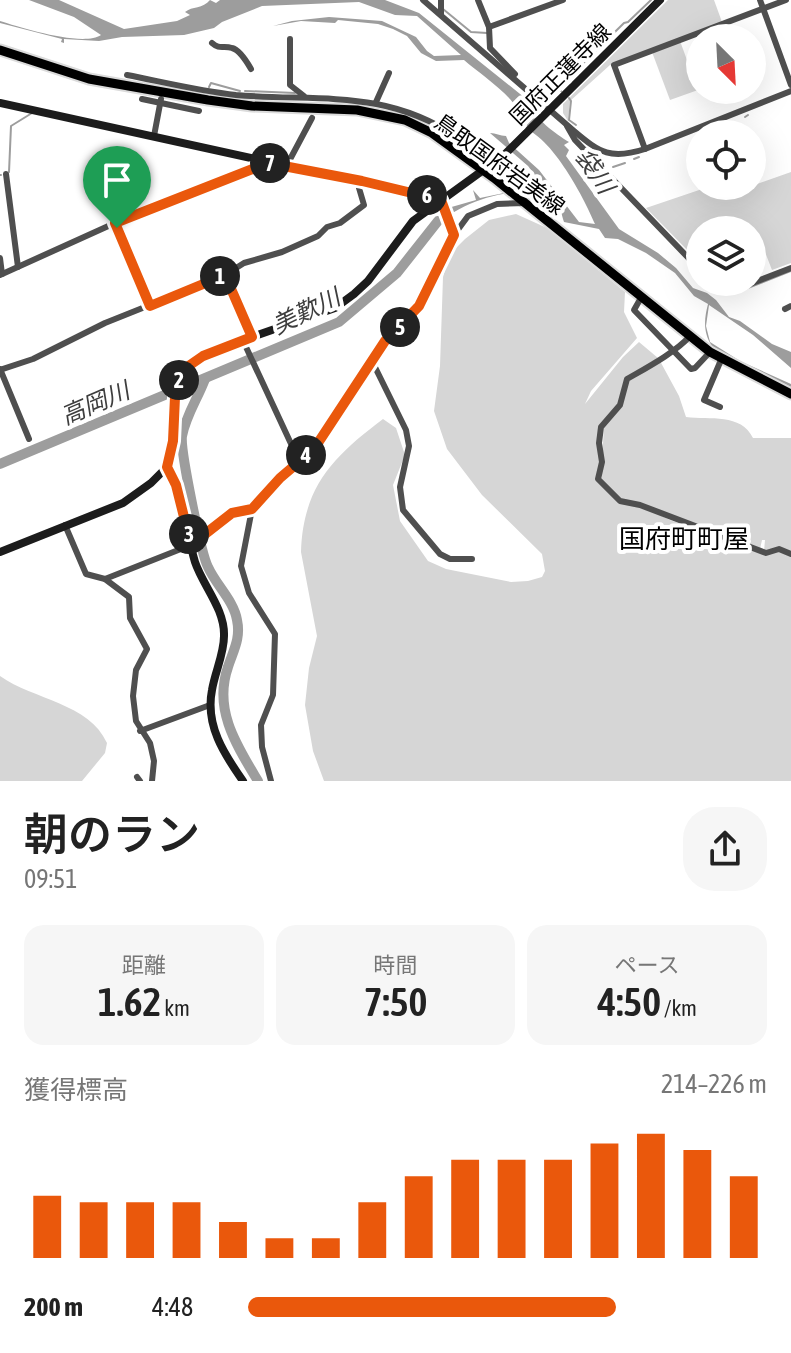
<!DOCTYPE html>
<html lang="ja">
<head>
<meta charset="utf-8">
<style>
  :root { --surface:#fff; --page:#f6f6f6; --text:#222; --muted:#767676; --accent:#ea580c }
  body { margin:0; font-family:"Asap Condensed","Noto Sans JP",sans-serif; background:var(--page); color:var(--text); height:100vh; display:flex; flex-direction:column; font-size:30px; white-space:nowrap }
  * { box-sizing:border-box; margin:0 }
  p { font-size:26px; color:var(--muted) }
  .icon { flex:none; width:44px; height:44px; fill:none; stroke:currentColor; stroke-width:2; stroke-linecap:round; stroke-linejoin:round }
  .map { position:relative; height:781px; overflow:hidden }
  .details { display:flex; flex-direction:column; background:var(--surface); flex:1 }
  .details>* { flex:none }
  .needle { width:52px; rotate:156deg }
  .fabs { position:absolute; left:686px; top:24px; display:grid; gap:16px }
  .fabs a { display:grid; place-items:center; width:80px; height:80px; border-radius:50%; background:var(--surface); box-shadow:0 8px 32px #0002; font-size:40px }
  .pin { position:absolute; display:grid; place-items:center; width:68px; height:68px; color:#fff; margin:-82px -34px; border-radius:50% 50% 50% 0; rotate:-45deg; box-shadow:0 0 8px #0007 }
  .pin .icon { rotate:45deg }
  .km { position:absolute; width:40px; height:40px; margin:-20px; border-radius:50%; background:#222; color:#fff; font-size:22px; line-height:40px; text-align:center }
  .round { display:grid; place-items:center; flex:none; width:84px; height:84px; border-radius:32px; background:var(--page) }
  .head { display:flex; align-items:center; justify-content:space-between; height:136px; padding:0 24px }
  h1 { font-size:44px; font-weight:600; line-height:60px }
  .metrics { display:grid; grid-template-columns:repeat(3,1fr); gap:12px; height:136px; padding:8px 24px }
  .metrics div { display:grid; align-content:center; border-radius:20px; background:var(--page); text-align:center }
  .metrics b { font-size:40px; font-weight:600 }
  .metrics small { font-size:22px; font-weight:400 }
  .metrics p { font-size:22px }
  .chart { height:224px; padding:16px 24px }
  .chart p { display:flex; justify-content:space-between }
  .chart svg { width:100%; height:144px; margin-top:8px; stroke:var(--accent); stroke-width:6 }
  ul { padding:0 24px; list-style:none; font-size:26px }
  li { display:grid; grid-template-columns:128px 96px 1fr; align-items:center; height:60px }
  li i { height:20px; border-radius:10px; background:var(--accent) }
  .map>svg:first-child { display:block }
</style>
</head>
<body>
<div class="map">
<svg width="791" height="781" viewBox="0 0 791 781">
  <rect width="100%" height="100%" fill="#fff"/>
  <!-- green -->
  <g fill="#d6d6d6">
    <path d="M 668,0 L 714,0 L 722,22 L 610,65 L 570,101 L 568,121 L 563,113 L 563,104 Z"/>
    <path d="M 680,41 L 698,90 L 670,100 L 652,52 Z"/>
    <path d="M 791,172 L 791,263 L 772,270 L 765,252 L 752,257 L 752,230 L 700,230 L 700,263 L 646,208 L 711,186 L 752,186 L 752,174 L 757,184 Z"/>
    <path d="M 516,214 L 547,228 L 625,292 L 624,312 L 637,338 L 591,391 L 585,404 L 623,357 L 639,342 L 658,358 L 625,378 L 620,402 L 601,424 L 601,461 L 596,477 L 618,502 L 641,506 L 670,520 L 766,554 L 777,551 L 791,555 L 791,781 L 324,781 L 313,751 L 305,705 L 309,668 L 317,636 L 301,552 C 303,486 334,456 383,419 L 396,428 L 405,455 L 393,485 L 400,521 L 428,561 L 446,569 L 511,582 L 528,581 L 542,577 L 545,571 L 542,554 L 482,495 L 447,449 L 434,411 L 440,366 L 443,277 L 450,254 L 465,239 L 489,220 Z"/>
    <path d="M 660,361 L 679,396 L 686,417 C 710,420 741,413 753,438 L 791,438 L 791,553 L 764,551 L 765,540 L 762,540 L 760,549 L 622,500 L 601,482 L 604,425 L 613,413 L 628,380 Z"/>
    <path d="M 0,676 C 34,700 89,703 107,743 L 105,753 L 82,781 L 0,781 Z"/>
  </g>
  <!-- water -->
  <path fill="#9d9d9d" d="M 29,0 L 59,0 L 124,29 L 177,21 L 190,15 L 185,12 C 192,6 203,9 210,0 L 216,3 L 220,0 L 385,0 L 419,13 L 530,102 C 534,119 556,134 569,142 L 564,145 L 569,150 L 566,156 L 619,229 L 658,253 L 676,268 L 693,288 L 707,293 L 716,300 L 729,317 L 740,321 L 772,344 L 791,352 L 791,368 L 753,335 L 709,305 L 706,326 L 710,342 L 740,361 L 791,384 L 791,387 L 743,364 L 712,346 C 703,333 704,319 708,304 L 694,296 L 675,273 L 646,253 L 618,239 L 605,238 L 599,229 L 564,222 C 562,216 561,209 557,205 C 526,176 454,203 431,231 L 428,229 L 448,208 L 476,200 L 473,190 L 480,198 L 523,189 L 533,189 L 551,197 L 528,166 L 490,133 C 496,133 500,136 506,136 L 509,143 L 539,170 L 579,222 L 595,224 C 584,197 548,129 518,127 L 515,113 L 516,111 L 521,117 C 517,98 480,74 464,60 L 436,61 L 421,53 L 407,36 L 393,29 L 378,24 L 338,20 L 335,23 L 301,21 L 273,26 L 292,21 L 329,17 L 382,21 L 416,37 L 427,51 L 434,56 L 461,55 L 417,16 L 395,15 L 359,2 L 262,6 L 222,22 L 214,28 L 184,35 L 122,37 L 99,41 L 64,39 L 64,43 L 61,42 L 62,39 L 0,23 L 0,21 C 22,28 83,47 101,35 L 74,17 Z"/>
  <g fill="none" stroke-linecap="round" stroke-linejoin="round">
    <!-- stream -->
    <g stroke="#9d9d9d" stroke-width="2">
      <path d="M 443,9 L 471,32 L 487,33"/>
      <path d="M 209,87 L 211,83 L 240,91"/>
      <path d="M 245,91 L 295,93"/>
      <path d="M 561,91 L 558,88 L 624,23 L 628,22 L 651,0"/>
      <path d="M 569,98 L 571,101 L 569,120 L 576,125"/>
      <path d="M 745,117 L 748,115"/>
      <path d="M 634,159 L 639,157"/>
      <path d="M 613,167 L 625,163"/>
      <path d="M 9,172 L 11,126 L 32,113"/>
      <path d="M 0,175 L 1,175"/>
      <path d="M 745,289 L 791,271"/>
    </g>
    <!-- river -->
    <g stroke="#9d9d9d" stroke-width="10">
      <path d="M 205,379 C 198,398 186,415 182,436 C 180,449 201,554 208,567 C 216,585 234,601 237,620 C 241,639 233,651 228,667 C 213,710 237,746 258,781"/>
      <path d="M 0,464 L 339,322 L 397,273 L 438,221"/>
    </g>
    <!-- primary casing -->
    <g stroke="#dbdbdb" stroke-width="13">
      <path id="primary" d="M 0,50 L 89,79 L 208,100 L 252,106 L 357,110 L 405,120 L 432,133 L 494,178 L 710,352 L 791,394"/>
    </g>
    <!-- street -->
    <g stroke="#4f4f4f" stroke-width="6">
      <path d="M 423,0 L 574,131 C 600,153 611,160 645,149 L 791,91"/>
      <path d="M 478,0 L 489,27 L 490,48 L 515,74"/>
      <path d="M 760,0 L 791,85"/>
      <path d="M 441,14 L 441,0"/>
      <path d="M 489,27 L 563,0"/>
      <path d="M 290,39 L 290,85 L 304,96"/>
      <path d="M 212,43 C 220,50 223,45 232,48 C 240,50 247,62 251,69"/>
      <path d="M 127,75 C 163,82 199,91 236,95 C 318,102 384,88 457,137"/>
      <path d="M 142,99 L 199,111"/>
      <path d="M 376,102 L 389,73"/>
      <path d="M 567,126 L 575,140 L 700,270"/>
      <path d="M 154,136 L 161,99"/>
      <path d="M 645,149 L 614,65 L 786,0"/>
      <path d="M 287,165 L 312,118"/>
      <path d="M 301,169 L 441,200 L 454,235"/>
      <path d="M 6,174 L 18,267"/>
      <path d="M 115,223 L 150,306"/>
      <path d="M 0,258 L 2,274"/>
      <path d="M 0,275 L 115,223 L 268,163"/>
      <path d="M 225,275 L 252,337"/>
      <path d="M 715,282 L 729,292 L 791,268"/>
      <path d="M 642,296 L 634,310 L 691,369 L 695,368 L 710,352"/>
      <path d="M 785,309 L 791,306"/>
      <path d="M 690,336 C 676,352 646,368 627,379 L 620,405 L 601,427 L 599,443 L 602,462 L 598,479 L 620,501 L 640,505 L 766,553 L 779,549 L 791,554"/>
      <path d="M 246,339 L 246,347 L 299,461"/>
      <path d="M 371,359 L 406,430 L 409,446 L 400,487 L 403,510 L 440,554 L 450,559 L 472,559"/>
      <path d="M 0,369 L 29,439"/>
      <path d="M 0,370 L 33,359 L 105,323 L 225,275 L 244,263 L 282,252 L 318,236 L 327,227 L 340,223 L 364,205 L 359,188 L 362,181"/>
      <path d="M 720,407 L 704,400 L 721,360"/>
      <path d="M 65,525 L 86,574 L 105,579 L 129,597 L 130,618 L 147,649 L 136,670 L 133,696 L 136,721 L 150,743 L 154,761 L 152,781"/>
      <path d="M 105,579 L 191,545 L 232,513 L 252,509"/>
      <path d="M 140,731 L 210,705"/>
      <path d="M 137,777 L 140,781"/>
      <path d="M 271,781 L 262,747 L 261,725 L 273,695 L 275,634 L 249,593 L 241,566 L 252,509 L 280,478 L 314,449 L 385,341 L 419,306 L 454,235 L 468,216 L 497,204 L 525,203"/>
    </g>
    <!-- secondary -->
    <g stroke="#1c1c1c" stroke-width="8">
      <path d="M 0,103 L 301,169"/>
      <path d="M 167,467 C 186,495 185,530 195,562 C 203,586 225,609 224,636 C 224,654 215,672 212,690 C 205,725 224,754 243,781"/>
      <path d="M 0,552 L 123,503 L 151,483 L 167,467 L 173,441 L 177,385 L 190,365 L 203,356 L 246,339 L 335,308 L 354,294 L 368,281 L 413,221 L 504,155 L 660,0"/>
    </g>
    <!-- primary -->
    <use href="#primary" stroke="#000" stroke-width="9"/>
  </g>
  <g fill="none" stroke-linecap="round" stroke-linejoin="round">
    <!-- route casing -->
    <g stroke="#fff" stroke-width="16">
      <path id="route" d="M 268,163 L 362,181 L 441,200 L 454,235 L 419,306 L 385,341 L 314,449 L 280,478 L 252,509 L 232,513 L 191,545 L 176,485 L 167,467 L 173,441 L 175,397 L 179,378 L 190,365 L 203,356 L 252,337 L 225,275 L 150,306 L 115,223 Z"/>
    </g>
    <!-- route -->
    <use href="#route" stroke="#ea580c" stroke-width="10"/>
  </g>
  <g text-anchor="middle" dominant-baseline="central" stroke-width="8" stroke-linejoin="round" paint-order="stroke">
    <!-- street labels -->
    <g font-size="22" fill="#000" stroke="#fff">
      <text transform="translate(560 74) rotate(-45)">国府正蓮寺線</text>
      <text transform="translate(500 164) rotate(36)">鳥取国府岩美線</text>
    </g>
    <!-- water labels -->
    <g font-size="24" font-style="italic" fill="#3e3e3e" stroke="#fff">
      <text transform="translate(595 171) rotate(56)">袋川</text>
      <text transform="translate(306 311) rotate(-26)">美歎川</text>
      <text transform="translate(95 403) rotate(-23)">高岡川</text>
    </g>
    <!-- quarter labels -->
    <g font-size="26" fill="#000" stroke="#fff">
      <text x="684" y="539">国府町町屋</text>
    </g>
  </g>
</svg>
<div class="fabs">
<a><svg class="needle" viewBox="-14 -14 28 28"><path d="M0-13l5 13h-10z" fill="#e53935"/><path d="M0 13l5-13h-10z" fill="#767676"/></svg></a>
<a><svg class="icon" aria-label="locate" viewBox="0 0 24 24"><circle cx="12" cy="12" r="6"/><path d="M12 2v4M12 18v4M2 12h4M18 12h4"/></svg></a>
<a><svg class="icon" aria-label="layers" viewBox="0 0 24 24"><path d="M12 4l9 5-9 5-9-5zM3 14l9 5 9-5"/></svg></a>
</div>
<div class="pin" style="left:117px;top:228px;background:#1e9e55"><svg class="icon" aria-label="arrive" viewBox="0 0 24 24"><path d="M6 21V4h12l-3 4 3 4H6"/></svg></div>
<b class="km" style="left:220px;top:276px">1</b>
<b class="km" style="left:179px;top:380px">2</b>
<b class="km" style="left:189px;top:534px">3</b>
<b class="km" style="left:306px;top:455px">4</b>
<b class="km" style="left:400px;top:327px">5</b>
<b class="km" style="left:427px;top:195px">6</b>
<b class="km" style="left:270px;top:163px">7</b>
</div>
<section class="details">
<div class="head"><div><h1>朝のラン</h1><p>09:51</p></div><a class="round"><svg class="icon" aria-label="share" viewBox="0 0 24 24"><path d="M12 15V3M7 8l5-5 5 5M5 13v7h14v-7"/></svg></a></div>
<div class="metrics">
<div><p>距離</p><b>1.62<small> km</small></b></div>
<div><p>時間</p><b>7:50</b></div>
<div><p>ペース</p><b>4:50<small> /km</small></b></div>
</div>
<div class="chart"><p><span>獲得標高</span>214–226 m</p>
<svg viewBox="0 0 160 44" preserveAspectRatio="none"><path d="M5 44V25M15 44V27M25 44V27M35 44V27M45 44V33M55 44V38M65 44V38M75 44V27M85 44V19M95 44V14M105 44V14M115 44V14M125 44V9M135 44V6M145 44V11M155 44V19"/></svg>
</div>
<ul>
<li><b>200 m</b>4:48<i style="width:71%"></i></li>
</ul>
</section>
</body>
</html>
